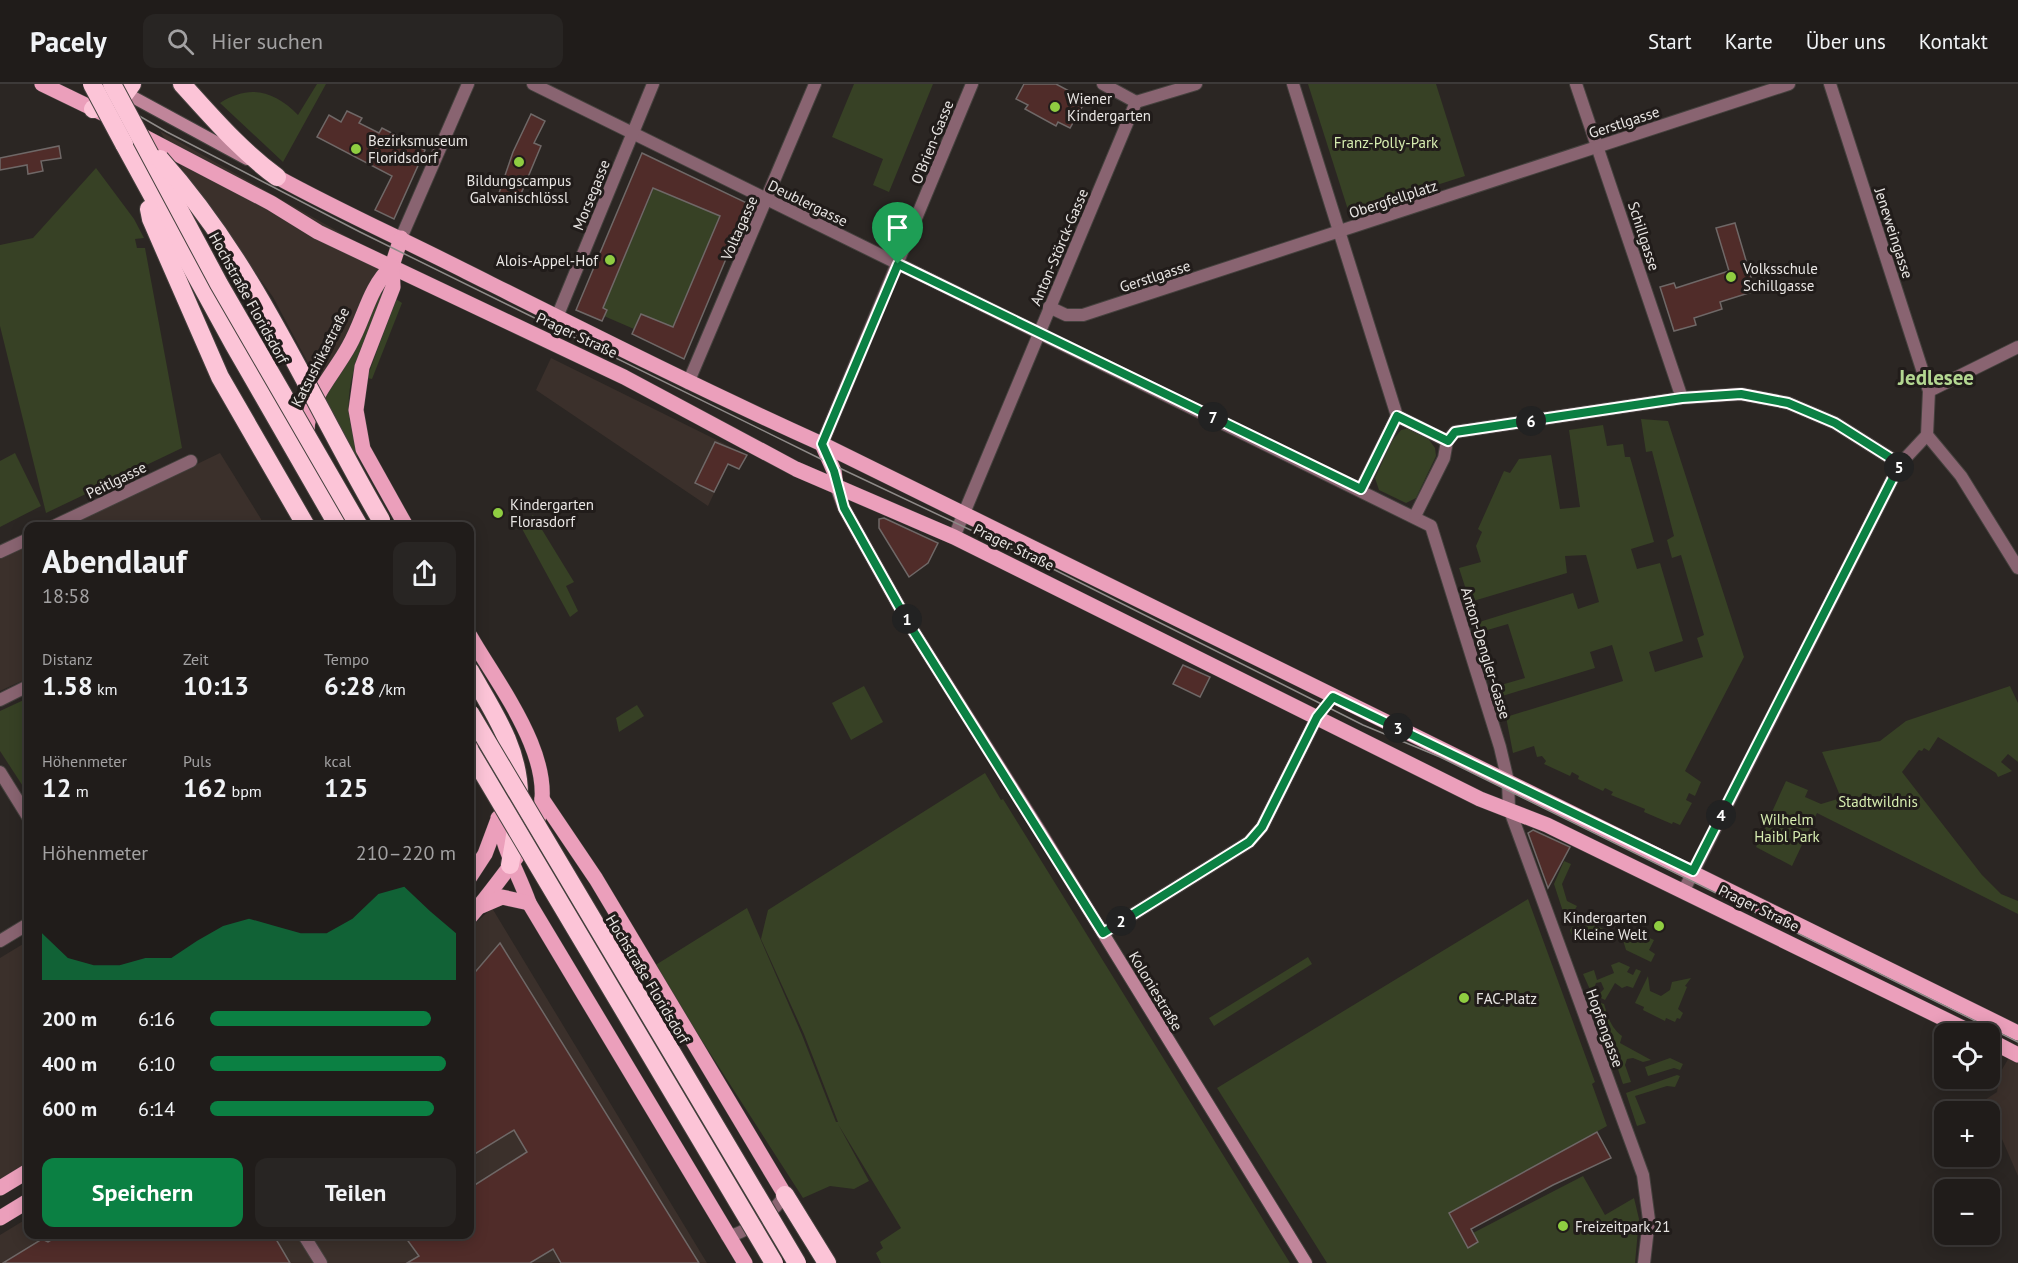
<!DOCTYPE html>
<html lang="de">
<head>
<meta charset="utf-8">
<style>
  :root { --surface:#201c1a; --page:#282523; --text:#f1f3f6; --muted:#a2a1a2; --line:#3d3a39; --accent:#0b8043 }
  body { margin:0; font-family:"PT Sans",sans-serif; background:var(--page); color:var(--text); height:100vh; display:flex; flex-direction:column; font-size:22px; white-space:nowrap }
  * { box-sizing:border-box; margin:0 }
  p { font-size:20px; color:var(--muted) }
  .icon { flex:none; width:33px; height:33px; fill:none; stroke:currentColor; stroke-width:2; stroke-linecap:round; stroke-linejoin:round }
  .map { position:relative; flex:1; overflow:hidden }
  .sheet { position:absolute; left:24px; top:438px; width:450px; height:717px; display:flex; flex-direction:column; background:var(--surface); border-radius:12px; box-shadow:0 3px 15px #0003,0 0 0 2px var(--line) }
  .sheet>* { flex:none }
  .fabs { position:absolute; left:1934px; top:939px; display:grid; gap:12px }
  .fabs a { display:grid; place-items:center; width:66px; height:66px; border-radius:12px; background:var(--surface); box-shadow:0 3px 15px #0003,0 0 0 2px var(--line); font-size:30px }
  .pin { position:absolute; display:grid; place-items:center; width:51px; height:51px; color:#fff; margin:-62px -26px; border-radius:50% 50% 50% 0; rotate:-45deg; box-shadow:0 0 6px #0007 }
  .pin .icon { rotate:45deg }
  .km { position:absolute; width:30px; height:30px; margin:-15px; border-radius:50%; background:#222; color:#fff; font-size:16px; line-height:30px; text-align:center }
  .round { display:grid; place-items:center; flex:none; width:63px; height:63px; border-radius:12px; background:var(--page) }
  .summary { display:flex; align-items:center; justify-content:space-between; height:102px; padding:0 18px }
  h1 { font-size:33px; font-weight:600; line-height:45px }
  .figures { display:grid; grid-template-columns:repeat(3,1fr); gap:9px; height:102px; padding:6px 18px }
  .figures div { display:grid; align-content:center }
  .figures b { font-size:26px; font-weight:600 }
  .figures small { font-size:16px; font-weight:400 }
  .figures p { font-size:16px }
  .chart { height:168px; padding:12px 18px }
  .chart p { display:flex; justify-content:space-between }
  .chart svg { width:100%; height:108px; margin-top:6px; fill:var(--accent); opacity:.7 }
  .cta { display:flex; gap:12px; margin-top:auto; padding:12px 18px }
  .cta a { flex:1; height:69px; border-radius:12px; background:var(--accent); color:#fff; font-size:24px; font-weight:600; line-height:69px; text-align:center }
  .cta a+a { background:var(--page); color:var(--text) }
  ul { padding:0 18px; list-style:none; font-size:20px }
  li { display:grid; grid-template-columns:96px 72px 1fr; align-items:center; height:45px }
  li i { height:15px; border-radius:8px; background:var(--accent) }
  header { display:flex; align-items:center; gap:36px; box-sizing:border-box; height:84px; padding:0 30px; background:var(--surface); border-bottom:2px solid var(--line) }
  header strong { font-size:28px }
  nav { display:flex; gap:33px; margin-inline-start:auto; font-size:21px }
  .search { width:420px; height:54px; background:var(--page); display:flex; align-items:center; gap:15px; box-sizing:border-box; padding:0 21px; border-radius:12px; color:var(--muted); font-size:22px }
  .map>svg:first-child { display:block }
</style>
</head>
<body>
<header>
<strong>Pacely</strong>
<div class="search"><svg class="icon" aria-label="search" viewBox="0 0 24 24"><circle cx="10" cy="10" r="6"/><path d="M15 15l6 6"/></svg>Hier suchen</div>
<nav><a>Start</a><a>Karte</a><a>Über uns</a><a>Kontakt</a></nav>
</header>
<div class="map">
<svg width="2018" height="1179" viewBox="0 0 2018 1179">
  <rect width="100%" height="100%" fill="#2b2623"/>
  <!-- built -->
  <g fill="#3b302b">
    <path d="M 160,47 L 385,174 L 325,311 L 273,213 L 190,98 Z"/>
    <path d="M 551,274 L 747,371 L 739,385 L 728,380 L 708,422 L 536,306 Z"/>
    <path d="M 220,369 L 261,435 L 262,442 L 68,442 Z"/>
    <path d="M 28,461 L 28,594 L 0,607 L 0,475 Z"/>
    <path d="M 492,824 L 707,1179 L 0,1179 L 0,1151 L 28,1134 L 28,1150 L 470,1150 L 470,844 Z"/>
    <path d="M 28,857 L 28,1079 L 0,1095 L 0,874 Z"/>
    <path d="M 2018,958 L 2018,1092 L 1985,1016 L 1997,1008 L 2000,989 Z"/>
  </g>
  <!-- green -->
  <g fill="#374125">
    <path d="M 317,0 L 326,0 L 283,78 L 220,19 C 250,0 274,7 298,31 Z"/>
    <path d="M 854,0 L 933,0 L 889,108 L 873,101 L 883,75 L 832,53 Z"/>
    <path d="M 1308,0 L 1436,0 L 1465,92 L 1349,129 Z"/>
    <path d="M 96,84 L 134,135 L 144,154 L 135,155 L 137,164 L 145,164 L 182,364 L 46,429 L 0,242 L 0,161 L 33,154 Z"/>
    <path d="M 656,99 L 721,129 L 670,249 L 664,239 L 641,230 L 634,245 L 604,232 L 607,226 L 603,224 Z"/>
    <path d="M 379,209 L 384,211 C 369,247 346,288 349,328 C 349,343 358,361 357,374 L 325,314 L 356,264 Z"/>
    <path d="M 396,215 L 402,219 L 372,295 L 367,294 Z"/>
    <path d="M 1641,335 L 1668,337 L 1744,573 L 1685,687 L 1701,698 L 1695,712 L 1689,709 L 1686,716 L 1692,719 L 1680,741 L 1673,738 L 1672,740 L 1644,728 L 1645,725 L 1611,711 L 1613,708 L 1605,704 L 1603,707 L 1578,695 L 1579,692 L 1572,688 L 1570,692 L 1544,680 L 1546,677 L 1542,672 L 1537,673 L 1534,662 L 1513,669 L 1506,633 L 1623,597 L 1612,561 L 1590,568 L 1595,584 L 1499,613 L 1501,601 L 1525,594 L 1508,540 L 1484,547 L 1476,539 L 1573,509 L 1578,525 L 1599,518 L 1586,471 L 1565,472 L 1567,489 L 1470,518 L 1459,484 L 1481,478 L 1476,462 L 1482,448 L 1478,445 L 1504,387 L 1510,389 L 1519,375 L 1551,371 L 1560,425 L 1580,423 L 1569,346 L 1603,341 L 1607,362 L 1623,360 L 1625,373 L 1630,373 L 1654,458 L 1631,465 L 1637,485 L 1660,479 L 1683,557 L 1649,568 L 1655,588 L 1703,573 L 1697,554 L 1704,551 L 1681,471 L 1672,474 L 1667,456 L 1674,452 L 1652,367 L 1646,368 Z"/>
    <path d="M 1410,344 L 1427,353 L 1435,364 L 1436,372 L 1416,414 L 1406,419 L 1379,406 L 1375,394 L 1392,357 L 1401,346 Z"/>
    <path d="M 15,369 L 41,422 L 0,443 L 0,377 Z"/>
    <path d="M 533,431 L 574,498 L 566,502 L 578,527 L 570,533 L 520,441 Z"/>
    <path d="M 864,602 L 883,638 L 851,656 L 832,619 Z"/>
    <path d="M 2010,602 L 2018,619 L 2018,678 L 2008,670 L 2001,678 L 2012,687 L 1998,693 L 1996,689 L 1938,653 L 1929,667 L 1924,664 L 1922,667 L 1919,666 L 1902,688 L 1982,791 L 2001,810 L 2018,817 L 2018,830 L 1817,729 L 1792,782 L 1756,763 L 1786,697 L 1808,706 L 1805,713 L 1821,720 L 1841,714 L 1822,668 L 1880,657 L 1906,637 Z"/>
    <path d="M 28,614 L 28,710 L 0,667 L 0,627 Z"/>
    <path d="M 637,621 L 644,632 L 619,648 L 616,634 Z"/>
    <path d="M 985,689 L 1001,716 L 1003,715 L 1290,1179 L 881,1179 L 876,1169 L 883,1164 L 880,1158 L 901,1144 L 838,1040 L 869,1097 L 854,1105 L 830,1102 L 803,1114 L 654,882 L 747,824 L 802,951 L 836,1038 L 838,1038 L 804,950 L 761,855 L 768,826 Z"/>
    <path d="M 1564,777 L 1571,780 L 1562,800 L 1567,817 L 1577,822 L 1567,840 L 1554,800 Z"/>
    <path d="M 1528,815 L 1595,998 L 1592,1000 L 1607,1042 L 1449,1129 L 1468,1163 L 1478,1158 L 1473,1149 L 1583,1092 L 1605,1131 L 1634,1114 L 1639,1135 L 1635,1179 L 1327,1179 L 1217,1004 Z"/>
    <path d="M 1576,837 L 1585,841 L 1597,838 L 1597,842 L 1612,849 L 1587,858 L 1584,848 L 1572,852 L 1570,846 Z"/>
    <path d="M 1633,846 L 1654,856 L 1649,866 L 1655,870 L 1651,878 L 1626,866 L 1623,856 L 1615,852 L 1617,850 L 1628,855 Z"/>
    <path d="M 1308,873 L 1312,880 L 1214,942 L 1209,934 Z"/>
    <path d="M 1619,878 L 1630,883 L 1627,888 L 1633,891 L 1636,885 L 1641,887 L 1633,904 L 1627,902 L 1622,904 L 1615,899 L 1605,916 L 1597,912 L 1604,905 L 1601,898 L 1596,899 L 1592,910 L 1583,890 L 1594,886 L 1597,896 L 1614,889 L 1611,881 Z"/>
    <path d="M 1648,892 L 1650,907 L 1661,912 L 1670,906 L 1672,898 L 1691,894 L 1685,902 L 1687,903 L 1678,925 L 1683,929 L 1680,935 L 1677,934 L 1675,938 L 1666,934 L 1665,937 L 1643,926 L 1644,923 L 1635,919 Z"/>
    <path d="M 1595,917 L 1604,920 C 1608,933 1611,944 1622,952 L 1620,959 L 1651,976 L 1643,978 L 1633,974 L 1627,975 L 1625,981 L 1631,998 L 1623,1000 Z"/>
    <path d="M 1670,974 L 1683,980 L 1680,986 L 1674,984 L 1648,992 L 1645,983 Z"/>
    <path d="M 1677,991 L 1680,992 L 1675,1003 L 1667,1002 L 1635,1012 L 1646,1039 L 1637,1042 L 1626,1009 Z"/>
  </g>
  <!-- building -->
  <g fill="#502c29" stroke="#6f6867" stroke-width="1.5">
    <path d="M 1024,0 L 1056,0 L 1086,16 L 1070,44 L 1058,38 L 1056,42 L 1025,25 L 1028,21 L 1016,15 Z"/>
    <path d="M 347,27 L 362,34 L 359,39 L 379,49 L 382,44 L 425,66 L 394,135 L 375,126 L 392,92 L 317,53 L 329,31 L 341,38 Z"/>
    <path d="M 531,30 L 545,37 L 534,59 L 541,62 L 518,117 L 499,109 L 513,68 Z"/>
    <path d="M 59,62 L 61,74 L 41,77 L 43,87 L 28,90 L 27,81 L 0,86 L 0,74 Z"/>
    <path d="M 642,69 L 749,120 L 684,275 L 632,250 L 641,230 L 673,243 L 720,132 L 653,104 L 603,224 L 607,226 L 602,237 L 576,226 Z"/>
    <path d="M 1735,139 L 1755,207 L 1720,218 L 1722,225 L 1694,234 L 1696,241 L 1674,247 L 1660,203 L 1674,199 L 1676,204 L 1729,187 L 1716,144 Z"/>
    <path d="M 715,358 L 747,371 L 739,385 L 728,380 L 714,408 L 695,399 Z"/>
    <path d="M 884,434 L 938,459 L 928,479 L 909,493 L 879,444 L 879,435 Z"/>
    <path d="M 1183,581 L 1210,593 L 1200,613 L 1173,600 Z"/>
    <path d="M 1533,746 L 1570,763 L 1548,804 L 1528,749 Z"/>
    <path d="M 500,859 L 699,1179 L 561,1179 L 553,1165 L 530,1179 L 407,1179 L 419,1172 L 403,1150 L 470,1150 L 470,1104 L 527,1068 L 514,1046 L 470,1073 L 470,894 Z"/>
    <path d="M 1597,1048 L 1611,1074 L 1553,1101 L 1471,1145 L 1478,1158 L 1468,1164 L 1449,1129 Z"/>
    <path d="M 61,1150 L 273,1150 L 290,1179 L 3,1179 L 42,1155 L 48,1158 Z"/>
  </g>
  <g fill="none" stroke-linecap="round" stroke-linejoin="round">
    <!-- street casing -->
    <g stroke="#45413e" stroke-width="14">
      <g id="street">
        <path d="M 533,0 L 1431,442 L 1500,663 L 1508,697 L 1509,724 L 1643,1091 L 1649,1136 L 1644,1179"/>
        <path d="M 1103,0 L 1136,18"/>
        <path d="M 1293,0 L 1397,332"/>
        <path d="M 1576,0 L 1682,314"/>
        <path d="M 1136,18 L 1196,0"/>
        <path d="M 401,154 L 468,0"/>
        <path d="M 1049,223 L 1066,231 L 1083,231 L 1789,0"/>
        <path d="M 557,233 L 653,0"/>
        <path d="M 688,299 L 815,0"/>
        <path d="M 1929,307 L 2018,263"/>
        <path d="M 1397,332 L 1447,357"/>
        <path d="M 1927,351 L 1961,392 L 2018,484"/>
        <path d="M 822,360 L 972,0"/>
        <path d="M 1361,405 L 1397,332"/>
        <path d="M 1415,432 L 1444,374 L 1447,357 L 1455,348 L 1682,314 L 1741,310 L 1788,319 L 1835,339 L 1900,380"/>
        <path d="M 54,442 L 191,377"/>
        <path d="M 954,453 L 1136,18"/>
        <path d="M 0,468 L 28,455"/>
        <path d="M 0,616 L 28,602"/>
        <path d="M 0,688 L 28,733"/>
        <path d="M 1683,808 L 1900,380 L 1927,351 L 1929,307 L 1830,0"/>
        <path d="M 1103,849 L 1249,758 L 1262,743 L 1317,633"/>
        <path d="M 0,857 L 28,840"/>
        <path d="M 303,1150 L 321,1179"/>
        <path d="M 727,1152 C 744,1151 777,1125 785,1111"/>
      </g>
    </g>
    <!-- secondary casing -->
    <g stroke="#45413e" stroke-width="14">
      <g id="secondary">
        <path d="M 120,6 L 247,75"/>
        <path d="M 836,402 L 844,424 L 909,540 L 1040,747 L 1306,1179"/>
      </g>
    </g>
    <!-- primary casing -->
    <g stroke="#45413e" stroke-width="16">
      <g id="primary">
        <path d="M 42,0 L 104,30"/>
        <path d="M 135,48 L 271,119 L 318,148 L 624,293 L 796,385 L 954,453 L 1480,715 L 1547,741 L 1975,950"/>
        <path d="M 277,93 C 339,127 404,156 467,188 C 585,247 702,306 822,360 L 2018,949"/>
        <path d="M 401,154 L 392,182 L 393,203 L 362,283 L 356,326 L 363,365 L 406,442"/>
        <path d="M 822,360 L 834,387 L 836,402"/>
        <path d="M 334,416 C 322,396 306,373 307,348 C 307,316 334,290 349,262 C 365,234 368,205 392,182"/>
        <path d="M 470,552 C 498,601 559,677 538,735 C 531,754 519,770 507,786 C 495,802 483,818 470,833"/>
        <path d="M 470,648 L 492,690"/>
        <path d="M 542,715 L 596,795 L 785,1111"/>
        <path d="M 498,734 C 504,768 518,788 529,819 L 745,1179"/>
        <path d="M 470,793 L 485,770 L 497,738"/>
        <path d="M 481,822 L 502,813 L 529,819"/>
        <path d="M 1989,956 L 2018,971"/>
        <path d="M 0,1104 L 28,1087"/>
        <path d="M 0,1134 L 28,1117"/>
      </g>
    </g>
    <!-- highway casing -->
    <g stroke="#45413e" stroke-width="20">
      <g id="highway">
        <path d="M 182,0 C 212,33 240,66 277,93"/>
        <path d="M 93,25 L 121,15 L 132,0"/>
        <path d="M 124,60 L 234,261 L 338,442"/>
        <path d="M 149,125 L 151,135 L 220,293 L 306,442"/>
        <path d="M 470,587 C 492,626 519,664 519,711 C 519,734 514,758 510,781"/>
        <path d="M 785,1111 L 827,1179"/>
      </g>
    </g>
    <!-- street -->
    <use href="#street" stroke="#896471" stroke-width="12"/>
    <!-- secondary -->
    <use href="#secondary" stroke="#c0859a" stroke-width="12"/>
    <!-- primary -->
    <use href="#primary" stroke="#eb9fbb" stroke-width="15"/>
    <!-- highway -->
    <use href="#highway" stroke="#fcc4d7" stroke-width="18"/>
    <!-- tram -->
    <path stroke="#8e8a88" stroke-width="1.5" d="M 84,0 L 167,48 L 360,148 L 831,380 L 1051,484 L 1363,641 L 1440,673 L 2018,958"/>
    <!-- highway-bridge casing -->
    <g stroke="#45413e" stroke-width="20" stroke-linecap="butt">
      <g id="highway-bridge">
        <path d="M 92,0 L 124,60"/>
        <path d="M 112,0 L 219,200 L 359,442"/>
        <path d="M 160,75 C 257,183 309,313 381,436"/>
        <path d="M 470,629 L 797,1179"/>
        <path d="M 470,667 L 774,1179"/>
      </g>
    </g>
    <!-- highway-bridge -->
    <use href="#highway-bridge" stroke="#fcc4d7" stroke-width="18"/>
  </g>
  <g fill="none" stroke-linecap="round" stroke-linejoin="round">
    <!-- route casing -->
    <g stroke="#fff" stroke-width="12">
      <path id="route" d="M 898,180 L 1361,405 L 1397,332 L 1448,357 L 1455,348 L 1682,314 L 1741,310 L 1788,319 L 1835,339 L 1900,380 L 1693,787 L 1333,613 L 1317,633 L 1262,743 L 1249,758 L 1103,849 L 909,540 L 844,424 L 834,387 L 822,360 Z"/>
    </g>
    <!-- route -->
    <use href="#route" stroke="#0b8043" stroke-width="8"/>
  </g>
  <!-- markers -->
  <g fill="#8fcd41" stroke="#211c1a" stroke-width="2">
    <circle cx="1055" cy="23" r="6"/>
    <circle cx="356" cy="65" r="6"/>
    <circle cx="519" cy="78" r="6"/>
    <circle cx="610" cy="176" r="6"/>
    <circle cx="1731" cy="193" r="6"/>
    <circle cx="498" cy="429" r="6"/>
    <circle cx="1659" cy="842" r="6"/>
    <circle cx="1464" cy="914" r="6"/>
    <circle cx="1563" cy="1142" r="6"/>
  </g>
  <g text-anchor="middle" dominant-baseline="central" stroke-width="6" stroke-linejoin="round" paint-order="stroke">
    <!-- poi labels -->
    <g font-size="15" fill="#e8e5e3" stroke="#211c1a" text-anchor="start">
      <text x="1067" y="14">Wiener<tspan x="1067" dy="17">Kindergarten</tspan></text>
      <text x="368" y="56">Bezirksmuseum<tspan x="368" dy="17">Floridsdorf</tspan></text>
      <text x="519" y="96" text-anchor="middle">Bildungscampus<tspan x="519" dy="17">Galvanischlössl</tspan></text>
      <text x="598" y="176" text-anchor="end">Alois-Appel-Hof</text>
      <text x="1743" y="184">Volksschule<tspan x="1743" dy="17">Schillgasse</tspan></text>
      <text x="510" y="420">Kindergarten<tspan x="510" dy="17">Florasdorf</tspan></text>
      <text x="1647" y="833" text-anchor="end">Kindergarten<tspan x="1647" dy="17">Kleine Welt</tspan></text>
      <text x="1476" y="914">FAC-Platz</text>
      <text x="1575" y="1142">Freizeitpark 21</text>
    </g>
    <!-- street labels -->
    <g font-size="15" fill="#e8e5e3" stroke="#211c1a">
      <text transform="translate(1624 38) rotate(-18)">Gerstlgasse</text>
      <text transform="translate(932 58) rotate(-68)">O'Brien-Gasse</text>
      <text transform="translate(591 111) rotate(-68)">Morsegasse</text>
      <text transform="translate(1393 115) rotate(-18)">Obergfellplatz</text>
      <text transform="translate(808 119) rotate(26)">Deublergasse</text>
      <text transform="translate(739 144) rotate(-66)">Voltagasse</text>
      <text transform="translate(1894 149) rotate(72)">Jeneweingasse</text>
      <text transform="translate(1644 152) rotate(72)">Schillgasse</text>
      <text transform="translate(1059 163) rotate(-67)">Anton-Störck-Gasse</text>
      <text transform="translate(1155 192) rotate(-18)">Gerstlgasse</text>
      <text transform="translate(249 214) rotate(61)">Hochstraße Floridsdorf</text>
      <text transform="translate(577 251) rotate(25)">Prager Straße</text>
      <text transform="translate(320 273) rotate(-63)">Katsushikastraße</text>
      <text transform="translate(116 396) rotate(-26)">Peitlgasse</text>
      <text transform="translate(1014 463) rotate(26)">Prager Straße</text>
      <text transform="translate(1486 569) rotate(73)">Anton-Dengler-Gasse</text>
      <text transform="translate(1759 824) rotate(26)">Prager Straße</text>
      <text transform="translate(648 895) rotate(59)">Hochstraße Floridsdorf</text>
      <text transform="translate(1156 907) rotate(59)">Koloniestraße</text>
      <text transform="translate(1605 944) rotate(70)">Hopfengasse</text>
    </g>
    <!-- park labels -->
    <g font-size="15" fill="#d7eeb1" stroke="#211c1a">
      <text x="1386" y="58">Franz-Polly-Park</text>
      <text x="1878" y="717">Stadtwildnis</text>
      <text x="1787" y="735">Wilhelm<tspan x="1787" dy="17">Haibl Park</tspan></text>
    </g>
    <!-- district labels -->
    <g font-size="21" font-weight="bold" fill="#b3d791" stroke="#211c1a">
      <text x="1936" y="293">Jedlesee</text>
    </g>
  </g>
</svg>
<div class="fabs">
<a><svg class="icon" aria-label="locate" viewBox="0 0 24 24"><circle cx="12" cy="12" r="6"/><path d="M12 2v4M12 18v4M2 12h4M18 12h4"/></svg></a>
<a>+</a>
<a>−</a>
</div>
<div class="pin" style="left:898px;top:180px;background:#1e9e55"><svg class="icon" aria-label="arrive" viewBox="0 0 24 24"><path d="M6 21V4h12l-3 4 3 4H6"/></svg></div>
<b class="km" style="left:907px;top:535px">1</b>
<b class="km" style="left:1121px;top:837px">2</b>
<b class="km" style="left:1398px;top:644px">3</b>
<b class="km" style="left:1721px;top:731px">4</b>
<b class="km" style="left:1899px;top:383px">5</b>
<b class="km" style="left:1531px;top:337px">6</b>
<b class="km" style="left:1213px;top:333px">7</b>
<section class="sheet">
<div class="summary"><div><h1>Abendlauf</h1><p>18:58</p></div><a class="round"><svg class="icon" aria-label="share" viewBox="0 0 24 24"><path d="M12 15V3M7 8l5-5 5 5M5 13v7h14v-7"/></svg></a></div>
<div class="figures">
<div><p>Distanz</p><b>1.58<small> km</small></b></div>
<div><p>Zeit</p><b>10:13</b></div>
<div><p>Tempo</p><b>6:28<small> /km</small></b></div>
</div>
<div class="figures">
<div><p>Höhenmeter</p><b>12<small> m</small></b></div>
<div><p>Puls</p><b>162<small> bpm</small></b></div>
<div><p>kcal</p><b>125</b></div>
</div>
<div class="chart"><p><span>Höhenmeter</span>210–220 m</p>
<svg viewBox="0 0 160 44" preserveAspectRatio="none"><path d="M0 44V25L10 35L20 38L30 38L40 35L50 35L60 28L70 22L80 19L90 22L100 25L110 25L120 19L130 9L140 6L150 16L160 25V44z"/></svg>
</div>
<ul>
<li><b>200 m</b>6:16<i style="width:90%"></i></li>
<li><b>400 m</b>6:10<i style="width:96%"></i></li>
<li><b>600 m</b>6:14<i style="width:91%"></i></li>
</ul>
<div class="cta"><a>Speichern</a><a>Teilen</a></div>
</section>
</div>
</body>
</html>
